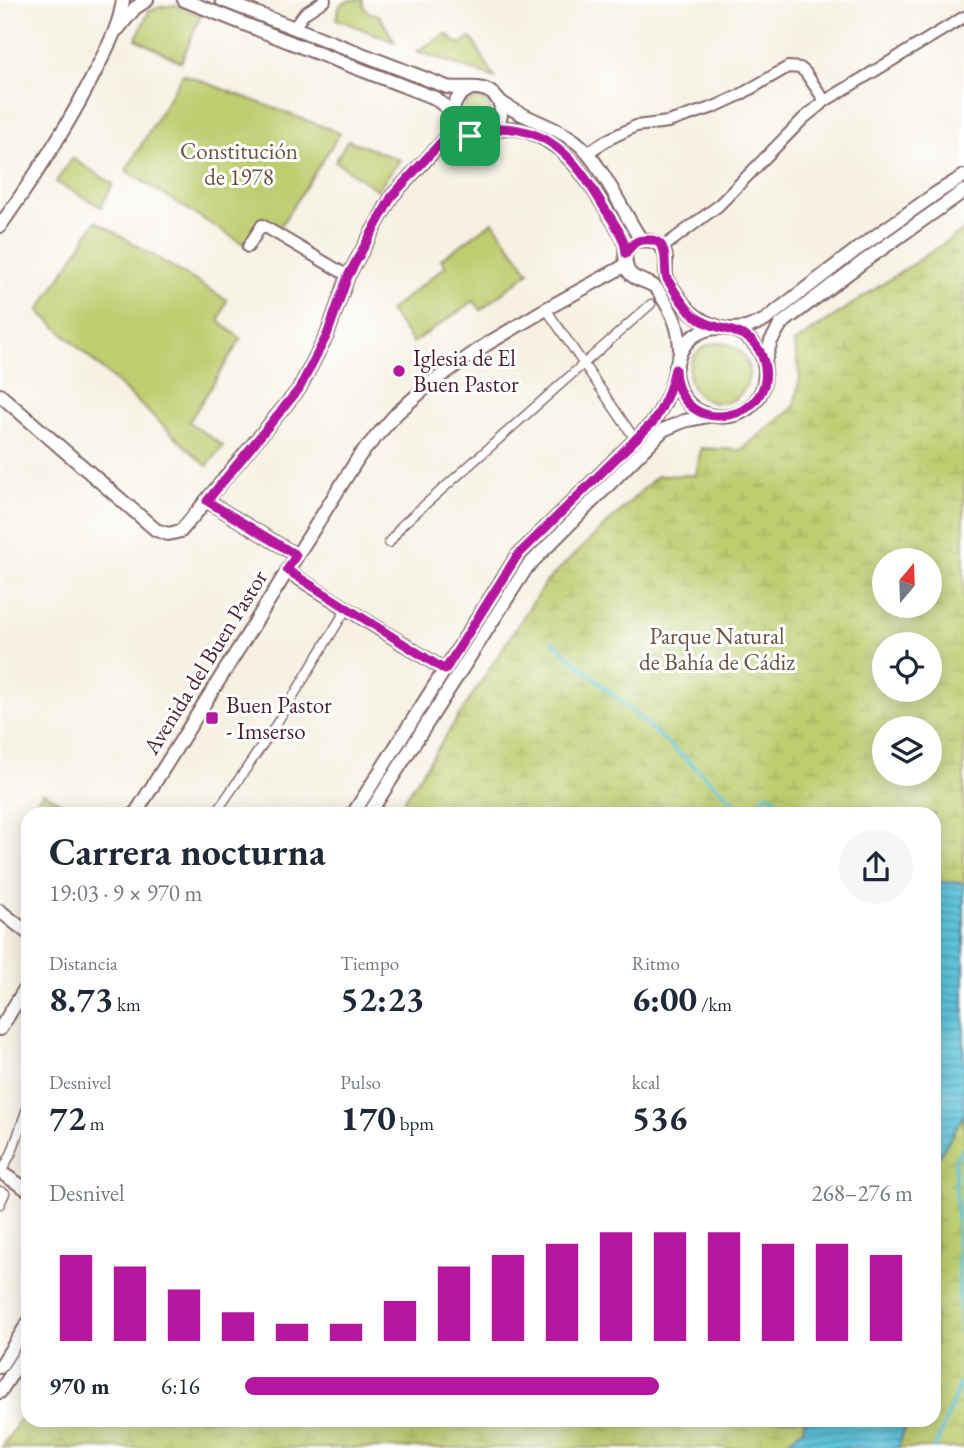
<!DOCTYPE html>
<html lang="es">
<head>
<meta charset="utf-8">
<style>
  :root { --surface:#fff; --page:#f6f6f7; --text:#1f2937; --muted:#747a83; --accent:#b5179e }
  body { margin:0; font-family:"EB Garamond",serif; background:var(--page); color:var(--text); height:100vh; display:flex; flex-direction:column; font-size:26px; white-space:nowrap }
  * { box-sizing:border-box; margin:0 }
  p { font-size:23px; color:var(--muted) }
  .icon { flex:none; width:38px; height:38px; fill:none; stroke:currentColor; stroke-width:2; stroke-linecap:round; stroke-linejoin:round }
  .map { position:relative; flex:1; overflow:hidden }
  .details { position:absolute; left:21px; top:807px; width:920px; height:620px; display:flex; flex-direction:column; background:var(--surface); border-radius:21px; box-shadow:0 4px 18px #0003 }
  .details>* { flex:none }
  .needle { width:46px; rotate:19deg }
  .fabs { position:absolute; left:872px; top:548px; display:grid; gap:14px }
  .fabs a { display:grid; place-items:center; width:70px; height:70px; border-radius:50%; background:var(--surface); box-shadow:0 4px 18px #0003; font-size:35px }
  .pin { position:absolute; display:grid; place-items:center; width:60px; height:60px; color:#fff; margin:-30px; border-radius:14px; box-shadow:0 4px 10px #0006 }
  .round { display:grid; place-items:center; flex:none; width:74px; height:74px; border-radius:37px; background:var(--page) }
  .summary { display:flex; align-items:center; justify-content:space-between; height:119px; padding:0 28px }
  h1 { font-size:38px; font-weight:700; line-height:52px }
  .figures { display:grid; grid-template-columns:repeat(3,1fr); gap:10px; height:119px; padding:7px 28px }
  .figures div { display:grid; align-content:center }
  .figures b { font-size:35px; font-weight:700 }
  .figures small { font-size:19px; font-weight:400 }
  .figures p { font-size:19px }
  .chart { height:196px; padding:14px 28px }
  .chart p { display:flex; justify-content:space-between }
  .chart svg { width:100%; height:126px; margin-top:7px; stroke:var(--accent); stroke-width:6 }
  ul { padding:0 28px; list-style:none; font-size:23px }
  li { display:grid; grid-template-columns:112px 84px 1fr; align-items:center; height:52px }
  li i { height:18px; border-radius:9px; background:var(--accent) }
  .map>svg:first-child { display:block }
</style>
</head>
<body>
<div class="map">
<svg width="964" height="1448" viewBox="0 0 964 1448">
  <defs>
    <pattern id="wetland-marsh" width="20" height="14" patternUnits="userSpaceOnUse" patternTransform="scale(1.75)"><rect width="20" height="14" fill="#bdcd6f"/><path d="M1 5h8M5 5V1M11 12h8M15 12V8" fill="none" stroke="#a4b060"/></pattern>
    <pattern id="water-rules" width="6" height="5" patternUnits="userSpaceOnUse" patternTransform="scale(1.75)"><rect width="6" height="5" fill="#5fc5dc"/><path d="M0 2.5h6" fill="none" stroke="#509fb3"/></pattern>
  </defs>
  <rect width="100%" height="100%" fill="#fff"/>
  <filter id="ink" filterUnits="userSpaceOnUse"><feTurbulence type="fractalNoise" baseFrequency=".0143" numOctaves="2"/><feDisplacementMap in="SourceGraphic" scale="14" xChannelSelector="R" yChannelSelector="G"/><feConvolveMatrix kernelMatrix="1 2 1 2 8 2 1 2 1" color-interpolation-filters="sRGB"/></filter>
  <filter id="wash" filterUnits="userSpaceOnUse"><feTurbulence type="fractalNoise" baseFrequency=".00686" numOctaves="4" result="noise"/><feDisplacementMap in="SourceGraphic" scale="28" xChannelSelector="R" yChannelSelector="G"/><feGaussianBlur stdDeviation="1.57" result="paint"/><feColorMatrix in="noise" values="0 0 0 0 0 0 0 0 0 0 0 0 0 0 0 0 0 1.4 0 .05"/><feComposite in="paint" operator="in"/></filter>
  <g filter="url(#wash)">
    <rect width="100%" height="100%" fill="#f6f1e2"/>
    <!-- green -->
    <g fill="#bdcd6f" stroke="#84764d" stroke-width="2">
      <path d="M 350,0 L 363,0 L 363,5 L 368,12 L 379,15 L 395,42 L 336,19 L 340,5 Z"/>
      <path d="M 175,5 L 201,15 L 181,62 L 136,39 L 149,11 L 161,7 Z"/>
      <path d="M 446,34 L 449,35 L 453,41 L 462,44 L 469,38 L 473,40 L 495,78 L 417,51 Z"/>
      <path d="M 183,74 L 340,133 L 276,233 L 262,226 L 248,247 L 126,171 Z"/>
      <circle cx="477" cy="113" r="14"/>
      <path d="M 348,140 L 400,160 L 377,190 L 335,161 Z"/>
      <path d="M 72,158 L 113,184 L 101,207 L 56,182 Z"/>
      <path d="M 96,221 L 227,300 L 219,321 L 241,339 L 189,422 L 223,446 L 207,466 L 39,311 Z"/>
      <path d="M 493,222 L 529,272 L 481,310 L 474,301 L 413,343 L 389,311 L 446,266 L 441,259 Z"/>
      <circle cx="719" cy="373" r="30"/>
      <path d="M 43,792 L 80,814 L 28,814 Z"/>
    </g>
    <!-- wetland -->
    <g fill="url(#wetland-marsh)" stroke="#84764d" stroke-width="2" fill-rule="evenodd">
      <path d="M 964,230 L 964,883 L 939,882 L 935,888 L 934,814 L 395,814 L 546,582 L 657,476 L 696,475 L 701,448 L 741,450 L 794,407 L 800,377 L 794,343 ZM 884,560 L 929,560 L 929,606 L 884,606 ZM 884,644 L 929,644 L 929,690 L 884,690 ZM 884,728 L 929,728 L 929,774 L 884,774 Z"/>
      <path d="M 964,1115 L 964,1448 L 898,1448 L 908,1419 L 934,1419 L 935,1163 Z"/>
      <path d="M 28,1406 L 28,1419 L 805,1419 L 803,1429 L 781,1448 L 2,1448 Z"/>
    </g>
    <!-- water -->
    <g fill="url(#water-rules)" stroke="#547284" stroke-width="2">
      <path d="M 939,882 L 964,883 L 964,1115 L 935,1163 L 934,888 Z"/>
      <path d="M 805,1419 L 908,1419 L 898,1448 L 781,1448 L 803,1429 Z"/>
    </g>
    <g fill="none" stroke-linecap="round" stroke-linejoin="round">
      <!-- stream -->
      <g stroke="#5fc5dc" stroke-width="3.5">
        <path d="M 552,641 L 748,814"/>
        <path d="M 750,814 L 768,793 L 793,814"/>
        <path d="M 935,1448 L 962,1379 L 955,1161 L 964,1146"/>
      </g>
    </g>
  </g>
  <g filter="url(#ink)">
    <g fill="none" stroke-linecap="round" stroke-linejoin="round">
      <!-- pedestrian casing -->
      <g stroke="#86686b" stroke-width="11">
        <g id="pedestrian">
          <path d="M 546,309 L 635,439"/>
          <path d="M 389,543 L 402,525 L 651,304"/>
          <path d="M 215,814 L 270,734 L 347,608"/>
          <path d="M 0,1175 L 12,1152 L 28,1105"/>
          <path d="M 0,1191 L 5,1193 L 0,1204"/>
        </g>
      </g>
      <!-- minor casing -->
      <g stroke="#86686b" stroke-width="14">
        <g id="minor">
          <path d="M 294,27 L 305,13 L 325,0"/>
          <path d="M 587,153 L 609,139 L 636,126 L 668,122 L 714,107 L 740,95 L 788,67 L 800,68 L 805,72 L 825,101"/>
          <path d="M 248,247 L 262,225 L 348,276"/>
          <path d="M 662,248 L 718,206 L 804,118 L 825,101 L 964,17"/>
        </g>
      </g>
      <!-- tertiary casing -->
      <g stroke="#86686b" stroke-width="16">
        <g id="tertiary">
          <path d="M 184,0 L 312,51 L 435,98 L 452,112"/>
          <path d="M 222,0 L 447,87 C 461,90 478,84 490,92 C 511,105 500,138 476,137 C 447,137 445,99 470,89"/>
          <path d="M 118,29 L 135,8 L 147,0"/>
          <path d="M 498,100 C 521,118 551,124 575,141 C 599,159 621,208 638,235 L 644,240"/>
          <path d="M 494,130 C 508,126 523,129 536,135 C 569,150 586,178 605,208 C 611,219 619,229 624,241 C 628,251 622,262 629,272 C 634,280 644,280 652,285 C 657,287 659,292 662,297 C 674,315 680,330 680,352"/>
          <path d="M 0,226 C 37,173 73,119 101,60 C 111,41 120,22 123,0"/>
          <path d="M 638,241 C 652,238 667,245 666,262 C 666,268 665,272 667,279 C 683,303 689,318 719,327"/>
          <path d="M 733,329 L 746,328 L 765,320 L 856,250 L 938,192 L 964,176"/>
          <path d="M 764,364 L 771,341 L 781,324 L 863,262 L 964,191"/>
          <path d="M 0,395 L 156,530 L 168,534 L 181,531 L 299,389 L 327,335 L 348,276 L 392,196 L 445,139 L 453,119"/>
          <path d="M 207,501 L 296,555"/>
          <path d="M 287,571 L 445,670"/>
          <path d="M 135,814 L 360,455 L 397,413 L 432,382 L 487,344 L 546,309 L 626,265"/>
          <path d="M 353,814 L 517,556 L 654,421 C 661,410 667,399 671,387 C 677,366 677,344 699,333 C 714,325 732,327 745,336 C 757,344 765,357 765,372 C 765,432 677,432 675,369"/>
          <path d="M 369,814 L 527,567 L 663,430 L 684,421 L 708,416"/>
          <path d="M 0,911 L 28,933"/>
          <path d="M 0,1029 L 28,984"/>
          <path d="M 0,1172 L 28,1190"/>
          <path d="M 0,1367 L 28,1323"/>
          <path d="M 0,1392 L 28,1348"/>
        </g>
      </g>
      <!-- pedestrian -->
      <use href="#pedestrian" stroke="#fff" stroke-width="8"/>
      <!-- minor -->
      <use href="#minor" stroke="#fff" stroke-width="10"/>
      <!-- tertiary -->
      <use href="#tertiary" stroke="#fff" stroke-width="12"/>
    </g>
  </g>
  <g fill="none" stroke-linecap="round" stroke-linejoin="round" filter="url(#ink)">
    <!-- route casing -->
    <g stroke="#fff" stroke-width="14">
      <path id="route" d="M 502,128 C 556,130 580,167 605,209 C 614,223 625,237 626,254 C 630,246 635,240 644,240 C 673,237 662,266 667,279 C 675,291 684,308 696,317 C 718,334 749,324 762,356 C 786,420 678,445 675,369 C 671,388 665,404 654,421 L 517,556 L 445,670 L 287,570 L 296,555 L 207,501 L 299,389 L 327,335 L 348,276 L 392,196 L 444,139 L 451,140 L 464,136 L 483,136 Z"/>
    </g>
    <!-- route -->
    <use href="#route" stroke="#b5179e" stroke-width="9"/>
  </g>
  <!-- markers -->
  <g fill="#b5179e" stroke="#fff" stroke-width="2.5">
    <circle cx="399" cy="371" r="7"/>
    <rect x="205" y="711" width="14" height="14" rx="3.5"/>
  </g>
  <g text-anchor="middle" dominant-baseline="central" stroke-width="6" stroke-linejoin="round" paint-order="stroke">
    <!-- park labels -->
    <g font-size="23" fill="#6c533f" stroke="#fff">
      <text x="239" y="151">Constitución<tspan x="239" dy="26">de 1978</tspan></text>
      <text x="717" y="636">Parque Natural<tspan x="717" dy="26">de Bahía de Cádiz</tspan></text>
    </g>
    <!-- poi labels -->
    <g font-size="23" fill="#4a1f2b" stroke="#fff" text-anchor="start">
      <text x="413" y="358">Iglesia de El<tspan x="413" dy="26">Buen Pastor</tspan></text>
      <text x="226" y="705">Buen Pastor<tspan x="226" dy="26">- Imserso</tspan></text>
    </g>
    <!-- street labels -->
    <g font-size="23" fill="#4a1f2b" stroke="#fff">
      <text transform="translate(205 662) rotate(-58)">Avenida del Buen Pastor</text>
    </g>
  </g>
</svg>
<div class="fabs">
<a><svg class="needle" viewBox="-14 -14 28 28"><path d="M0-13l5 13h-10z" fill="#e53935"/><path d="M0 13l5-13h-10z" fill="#747a83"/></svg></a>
<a><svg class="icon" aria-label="locate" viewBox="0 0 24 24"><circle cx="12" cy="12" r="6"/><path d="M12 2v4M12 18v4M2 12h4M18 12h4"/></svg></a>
<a><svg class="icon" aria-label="layers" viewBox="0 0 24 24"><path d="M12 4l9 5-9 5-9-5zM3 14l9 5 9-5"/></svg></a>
</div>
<div class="pin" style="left:470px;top:136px;background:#1e9e55"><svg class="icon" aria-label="arrive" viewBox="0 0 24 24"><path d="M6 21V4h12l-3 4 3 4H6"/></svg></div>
<section class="details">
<div class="summary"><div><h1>Carrera nocturna</h1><p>19:03 · 9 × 970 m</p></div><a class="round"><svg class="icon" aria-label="share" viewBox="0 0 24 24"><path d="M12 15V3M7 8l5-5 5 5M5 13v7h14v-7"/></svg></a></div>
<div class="figures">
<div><p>Distancia</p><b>8.73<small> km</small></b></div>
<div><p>Tiempo</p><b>52:23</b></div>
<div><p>Ritmo</p><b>6:00<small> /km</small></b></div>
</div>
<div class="figures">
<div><p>Desnivel</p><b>72<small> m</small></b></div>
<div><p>Pulso</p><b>170<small> bpm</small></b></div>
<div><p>kcal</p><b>536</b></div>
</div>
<div class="chart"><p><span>Desnivel</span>268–276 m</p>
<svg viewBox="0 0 160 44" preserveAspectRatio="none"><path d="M5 44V14M15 44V18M25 44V26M35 44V34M45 44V38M55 44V38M65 44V30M75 44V18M85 44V14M95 44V10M105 44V6M115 44V6M125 44V6M135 44V10M145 44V10M155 44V14"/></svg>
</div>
<ul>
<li><b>970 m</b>6:16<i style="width:62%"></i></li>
</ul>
</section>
</div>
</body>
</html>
